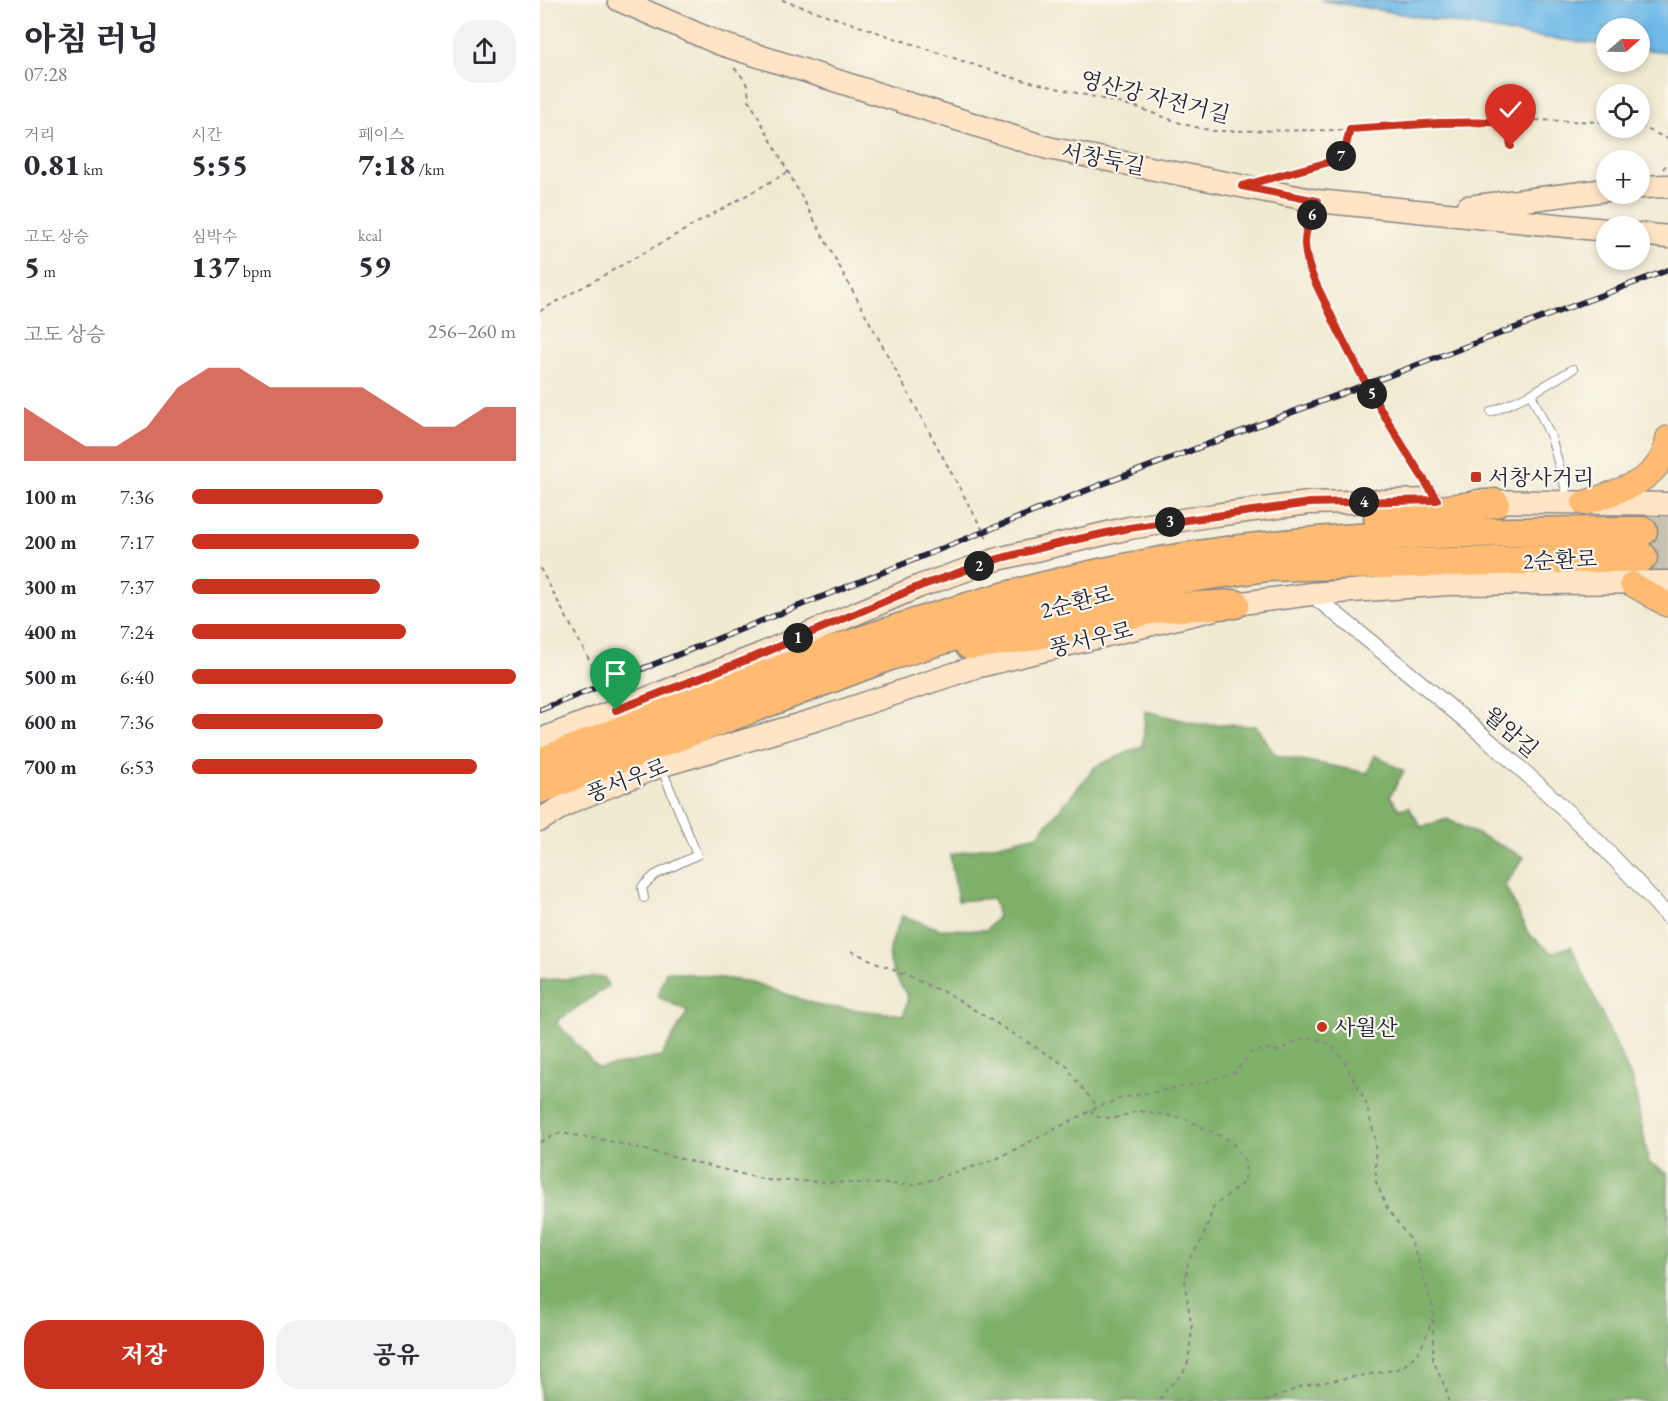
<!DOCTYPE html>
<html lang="ko">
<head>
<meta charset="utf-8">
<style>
  :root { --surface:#fff; --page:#f2f2f3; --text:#2b2b33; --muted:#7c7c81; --accent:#c8321e }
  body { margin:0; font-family:"EB Garamond","Noto Serif KR",serif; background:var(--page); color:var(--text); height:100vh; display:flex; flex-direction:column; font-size:22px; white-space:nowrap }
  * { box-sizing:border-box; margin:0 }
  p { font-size:20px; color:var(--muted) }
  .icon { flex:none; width:33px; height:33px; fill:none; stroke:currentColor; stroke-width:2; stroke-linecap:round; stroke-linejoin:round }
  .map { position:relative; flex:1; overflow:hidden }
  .sheet { display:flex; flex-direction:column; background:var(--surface); width:540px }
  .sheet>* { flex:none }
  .needle { width:39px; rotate:70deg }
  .controls { position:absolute; left:1056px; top:18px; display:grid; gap:12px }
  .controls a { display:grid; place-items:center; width:54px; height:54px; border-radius:50%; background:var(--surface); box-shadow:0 3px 9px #0003; font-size:30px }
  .pin { position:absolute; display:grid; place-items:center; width:51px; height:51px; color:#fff; margin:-62px -26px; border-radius:50% 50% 50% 0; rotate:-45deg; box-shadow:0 0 6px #0007 }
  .pin .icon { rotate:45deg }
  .km { position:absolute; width:30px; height:30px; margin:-15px; border-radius:50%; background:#222; color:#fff; font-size:16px; line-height:30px; text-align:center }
  .round { display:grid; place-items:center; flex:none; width:63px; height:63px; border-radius:24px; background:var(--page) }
  .headline { display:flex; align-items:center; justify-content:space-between; height:102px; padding:0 24px }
  h1 { font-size:33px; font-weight:800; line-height:45px }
  .figures { display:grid; grid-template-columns:repeat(3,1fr); gap:9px; height:102px; padding:6px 24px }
  .figures div { display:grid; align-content:center }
  .figures b { font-size:30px; font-weight:800 }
  .figures small { font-size:16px; font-weight:400 }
  .figures p { font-size:16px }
  .chart { height:168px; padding:12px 24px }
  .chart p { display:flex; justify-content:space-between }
  .chart svg { width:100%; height:108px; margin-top:6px; fill:var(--accent); opacity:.7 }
  .primary-button { display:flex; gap:12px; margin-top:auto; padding:12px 24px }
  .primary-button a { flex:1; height:69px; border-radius:24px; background:var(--accent); color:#fff; font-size:24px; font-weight:800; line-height:69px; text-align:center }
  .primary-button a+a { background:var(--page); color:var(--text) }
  ul { padding:0 24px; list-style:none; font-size:20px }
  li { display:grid; grid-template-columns:96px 72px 1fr; align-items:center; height:45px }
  li i { height:15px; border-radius:8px; background:var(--accent) }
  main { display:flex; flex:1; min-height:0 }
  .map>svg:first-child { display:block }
</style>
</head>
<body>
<main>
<section class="sheet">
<div class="headline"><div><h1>아침 러닝</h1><p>07:28</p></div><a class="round"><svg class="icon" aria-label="share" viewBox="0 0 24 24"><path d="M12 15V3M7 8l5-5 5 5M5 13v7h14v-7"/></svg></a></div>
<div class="figures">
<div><p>거리</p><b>0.81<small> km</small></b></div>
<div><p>시간</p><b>5:55</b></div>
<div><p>페이스</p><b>7:18<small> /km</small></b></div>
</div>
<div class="figures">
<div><p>고도 상승</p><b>5<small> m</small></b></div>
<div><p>심박수</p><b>137<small> bpm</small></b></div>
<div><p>kcal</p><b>59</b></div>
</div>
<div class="chart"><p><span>고도 상승</span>256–260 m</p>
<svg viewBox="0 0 160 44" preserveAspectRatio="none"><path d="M0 44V22L10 30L20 38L30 38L40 30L50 14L60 6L70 6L80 14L90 14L100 14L110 14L120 22L130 30L140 30L150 22L160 22V44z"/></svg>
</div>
<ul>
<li><b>100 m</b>7:36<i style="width:59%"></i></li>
<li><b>200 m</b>7:17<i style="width:70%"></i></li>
<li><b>300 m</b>7:37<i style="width:58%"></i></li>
<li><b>400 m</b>7:24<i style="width:66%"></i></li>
<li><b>500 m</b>6:40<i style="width:100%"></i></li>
<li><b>600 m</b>7:36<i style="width:59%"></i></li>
<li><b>700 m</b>6:53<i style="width:88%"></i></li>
</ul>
<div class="primary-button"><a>저장</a><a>공유</a></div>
</section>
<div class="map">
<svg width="1128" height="1401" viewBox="0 0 1128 1401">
  <rect width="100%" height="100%" fill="#fbf7ec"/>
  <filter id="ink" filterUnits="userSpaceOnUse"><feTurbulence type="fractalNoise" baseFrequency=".0167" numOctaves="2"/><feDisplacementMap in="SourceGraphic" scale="12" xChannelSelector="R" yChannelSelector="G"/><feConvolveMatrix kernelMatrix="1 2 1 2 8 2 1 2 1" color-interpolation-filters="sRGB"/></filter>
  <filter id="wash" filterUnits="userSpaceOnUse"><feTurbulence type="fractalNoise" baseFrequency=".008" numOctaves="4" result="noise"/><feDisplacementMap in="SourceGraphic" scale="24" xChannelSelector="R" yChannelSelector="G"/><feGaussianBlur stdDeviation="1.35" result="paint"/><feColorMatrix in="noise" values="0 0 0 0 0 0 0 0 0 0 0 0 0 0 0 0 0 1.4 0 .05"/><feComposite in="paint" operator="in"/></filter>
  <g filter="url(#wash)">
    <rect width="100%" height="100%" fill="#f0ead1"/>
    <!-- forest -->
    <path fill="#7eb06b" stroke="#506953" stroke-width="1.5" d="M 605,711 L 658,724 L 716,726 L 735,755 L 828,773 L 834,755 L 864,771 L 850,796 L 859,809 L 869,807 L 881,827 L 907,819 L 984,857 L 965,885 L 988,933 L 1012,953 L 1031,946 L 1093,1082 L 1109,1163 L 1128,1173 L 1128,1401 L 0,1401 L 0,980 L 64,977 L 68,986 L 16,1022 L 58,1068 L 121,1057 L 148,1011 L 118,997 L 126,971 L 212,982 L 280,1006 L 364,1015 L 368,997 C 344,959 345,956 362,916 L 400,929 L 447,930 L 458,916 L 453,898 L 418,901 L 410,855 L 498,835 L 556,766 L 603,746 Z"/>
    <!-- water -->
    <path fill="#6eb9e7" stroke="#486e91" stroke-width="1.5" d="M 781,0 L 1128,0 L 1128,52 L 1100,49 L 1100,28 L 1066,28 L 1066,45 L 990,36 Z"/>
  </g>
  <g filter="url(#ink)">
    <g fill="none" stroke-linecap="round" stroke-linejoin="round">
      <!-- highway-tunnel -->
      <g stroke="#c7c2b3" stroke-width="28" stroke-dasharray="28 14" stroke-linecap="butt">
        <path d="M 1103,531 L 1128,531"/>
        <path d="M 1103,557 L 1128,557"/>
      </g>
      <!-- lane casing -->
      <g stroke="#898686" stroke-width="10">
        <g id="lane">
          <path d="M 777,203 C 772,215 765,229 765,242 C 765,266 779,290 789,311 C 819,375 856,435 894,495"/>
          <path d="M 991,394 L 1011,437 L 1029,501"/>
          <path d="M 951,412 L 991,394 L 1033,369"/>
          <path d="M 104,898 L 102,887 L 115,875 L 157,855 L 121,767"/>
        </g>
      </g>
      <!-- street casing -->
      <g stroke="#898686" stroke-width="17">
        <path id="street" d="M 771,594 C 896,694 1023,796 1128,917"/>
      </g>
      <!-- secondary casing -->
      <g stroke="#898686" stroke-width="25">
        <g id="secondary">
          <path d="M 79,0 L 178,43 L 508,148 L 777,201 L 1066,230"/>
          <path d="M 1100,187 L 1128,186"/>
          <path d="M 928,207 L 1066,190"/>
          <path d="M 1100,234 L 1128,237"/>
          <path d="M 938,501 L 1128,504"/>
          <path d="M 0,740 L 214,657 L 380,586 L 458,559 L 589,528 L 675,515 L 769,503 L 890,500"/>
          <path d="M 0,820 L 32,801 L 120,766 L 278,719 L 435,667 L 695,604 L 771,594 L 908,584 L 1128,582"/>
        </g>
      </g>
      <!-- primary casing -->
      <g stroke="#898686" stroke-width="26">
        <g id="primary">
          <path d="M 1044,503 C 1080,490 1123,482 1128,438"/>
          <path d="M 1092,584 L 1128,605"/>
        </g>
      </g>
      <!-- highway casing -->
      <g stroke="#898686" stroke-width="31">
        <g id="highway">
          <path d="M 838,518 L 955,503"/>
          <path d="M 429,645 L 483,638 L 619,608 L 695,604"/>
          <path d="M 0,762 C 189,688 379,610 579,569 C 752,533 927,531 1103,531"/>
          <path d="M 0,789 L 350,656 L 508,608 L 614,583 L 728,567 L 1103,557"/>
        </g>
      </g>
      <!-- path -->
      <g stroke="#898686" stroke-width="2" stroke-dasharray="4.5 4.5" stroke-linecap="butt">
        <path d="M 242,0 L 470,77 L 596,107 L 643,124 L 673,131 L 810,130 L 995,120 L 1066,122"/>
        <path d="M 194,68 C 203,77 210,85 208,98 L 449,542"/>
        <path d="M 967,122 L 971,146"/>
        <path d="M 1100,126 L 1128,139"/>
        <path d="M 1123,169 L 1128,162"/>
        <path d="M 742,175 L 800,157 L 806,149 L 810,130"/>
        <path d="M 0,311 L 248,172"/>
        <path d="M 0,568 L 68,695"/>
        <path d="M 311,951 L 410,995 L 528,1067 L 533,1077 L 558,1107"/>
        <path d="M 550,1110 L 558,1117 L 575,1118 L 598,1111 L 643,1118 L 691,1141 L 705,1161 L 706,1174 L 703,1183 L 674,1206 L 662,1240 L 648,1261 L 645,1285 L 652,1329 L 648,1362 L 642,1375 L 627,1388 L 619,1401"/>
        <path d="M 0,1142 L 20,1133 L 65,1140 L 226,1180 L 375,1185 L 454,1160 L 558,1107 L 582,1098 L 666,1082 L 695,1072 L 712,1052 L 728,1049 L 738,1051 L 766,1037 L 777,1039 L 789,1044 L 801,1056 L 825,1100 L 835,1138 L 836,1182 L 847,1208 L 871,1241 L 877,1257 L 893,1307 L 893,1360 L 907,1392 L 908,1401"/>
        <path d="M 725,1401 L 763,1386 L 858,1369 C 879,1358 886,1340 892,1318"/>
      </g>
      <!-- lane -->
      <use href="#lane" stroke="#fff" stroke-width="8"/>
      <!-- street -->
      <use href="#street" stroke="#fff" stroke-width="15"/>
      <!-- secondary -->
      <use href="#secondary" stroke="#ffe4c6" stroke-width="22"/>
      <!-- primary -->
      <use href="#primary" stroke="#febb71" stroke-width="24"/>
      <!-- highway -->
      <use href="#highway" stroke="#febb71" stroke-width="28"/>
      <!-- rail casing -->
      <g stroke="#22223b" stroke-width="6">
        <path id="rail" d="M 0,710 L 560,485 L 1128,270"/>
      </g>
      <!-- rail -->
      <use href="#rail" stroke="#fbf7ec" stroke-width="4" stroke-dasharray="11" stroke-linecap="butt"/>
    </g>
  </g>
  <g fill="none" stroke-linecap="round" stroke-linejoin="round" filter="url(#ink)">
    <!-- route casing -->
    <g stroke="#fff" stroke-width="12">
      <path id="route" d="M 76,710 L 214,657 L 380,586 L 458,559 L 512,545 L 589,528 L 770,503 L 897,500 C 857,438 819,376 788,309 C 779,289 766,268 765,245 C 764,230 772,215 777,201 L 702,186 L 793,161 L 804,154 L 810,129 L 899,123 L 967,122 L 971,146"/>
    </g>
    <!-- route -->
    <use href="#route" stroke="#c8321e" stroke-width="8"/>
  </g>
  <!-- markers -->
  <g fill="#c8321e" stroke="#fbf7ec" stroke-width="2">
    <rect x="930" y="471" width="12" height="12" rx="3"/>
    <circle cx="782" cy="1027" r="6"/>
  </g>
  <g text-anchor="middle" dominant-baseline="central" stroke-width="4.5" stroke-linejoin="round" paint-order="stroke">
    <!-- street labels -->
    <g font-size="22" fill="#22223b" stroke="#fbf7ec">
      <text transform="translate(615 97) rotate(14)">영산강 자전거길</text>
      <text transform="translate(563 159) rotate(11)">서창둑길</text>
      <text transform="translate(1020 560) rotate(-2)">2순환로</text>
      <text transform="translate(537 602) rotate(-14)">2순환로</text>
      <text transform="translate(551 639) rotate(-14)">풍서우로</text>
      <text transform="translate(971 732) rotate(41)">월암길</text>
      <text transform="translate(87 780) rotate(-21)">풍서우로</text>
    </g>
    <!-- poi labels -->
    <g font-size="22" fill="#22223b" stroke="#fbf7ec" text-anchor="start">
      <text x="948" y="477">서창사거리</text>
      <text x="794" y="1027">사월산</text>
    </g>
  </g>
</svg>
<div class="controls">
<a><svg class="needle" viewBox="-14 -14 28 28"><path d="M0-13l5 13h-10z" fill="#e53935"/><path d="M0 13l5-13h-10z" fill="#7c7c81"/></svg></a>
<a><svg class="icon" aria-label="locate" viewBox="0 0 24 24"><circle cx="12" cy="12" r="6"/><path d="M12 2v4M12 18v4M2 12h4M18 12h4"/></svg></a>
<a>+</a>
<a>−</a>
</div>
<div class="pin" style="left:76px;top:710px;background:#1e9e55"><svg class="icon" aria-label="arrive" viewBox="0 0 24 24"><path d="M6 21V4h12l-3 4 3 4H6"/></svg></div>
<div class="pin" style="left:971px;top:146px;background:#d93025"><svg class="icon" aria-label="check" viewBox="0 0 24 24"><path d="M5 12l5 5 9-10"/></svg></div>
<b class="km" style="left:258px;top:638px">1</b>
<b class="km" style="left:439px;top:566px">2</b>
<b class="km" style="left:630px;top:522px">3</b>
<b class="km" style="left:824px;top:502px">4</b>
<b class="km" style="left:832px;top:394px">5</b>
<b class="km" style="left:772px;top:215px">6</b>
<b class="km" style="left:801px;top:156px">7</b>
</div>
</main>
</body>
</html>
